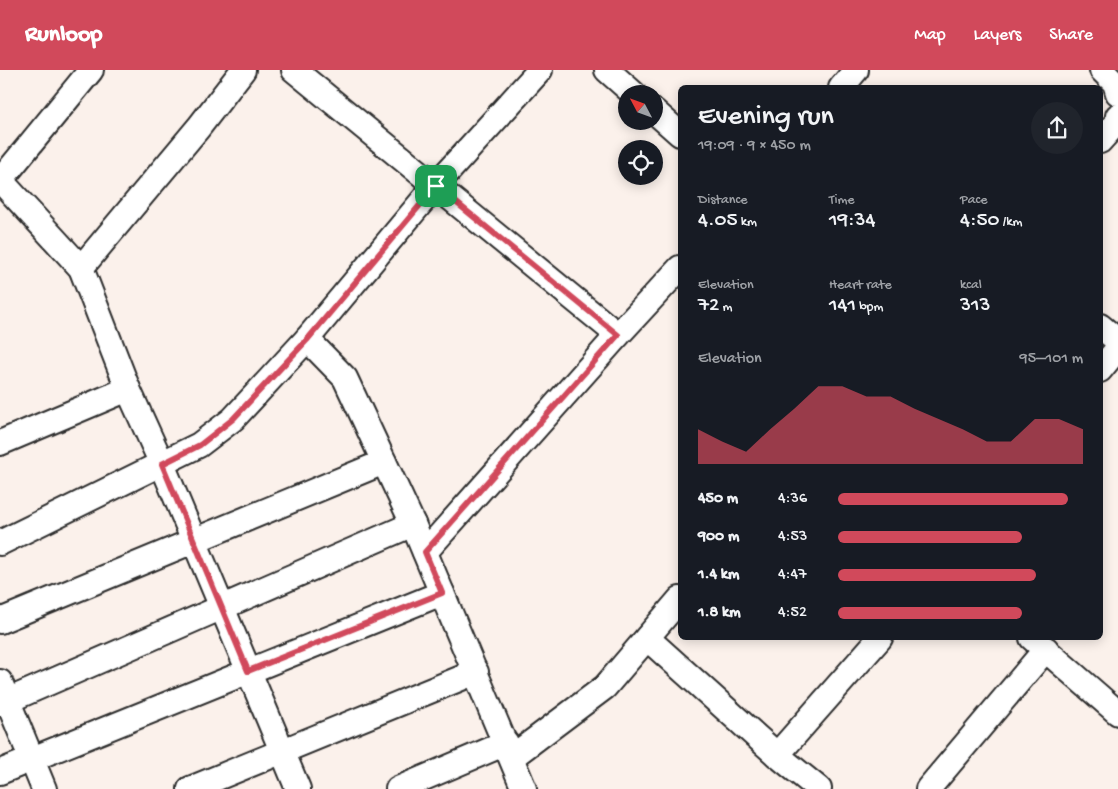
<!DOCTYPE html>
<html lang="en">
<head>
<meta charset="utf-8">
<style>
  :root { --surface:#171b24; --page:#20242c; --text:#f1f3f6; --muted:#9ea1a6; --accent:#d1495b }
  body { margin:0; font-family:"Gochi Hand",sans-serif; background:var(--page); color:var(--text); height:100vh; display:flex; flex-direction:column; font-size:19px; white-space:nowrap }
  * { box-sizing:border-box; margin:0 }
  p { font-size:16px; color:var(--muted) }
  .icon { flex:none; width:28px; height:28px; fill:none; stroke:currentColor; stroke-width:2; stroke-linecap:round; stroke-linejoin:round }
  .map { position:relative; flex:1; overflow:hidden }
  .details { position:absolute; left:678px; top:15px; width:425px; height:555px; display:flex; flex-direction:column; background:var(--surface); border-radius:8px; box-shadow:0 2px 12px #0003 }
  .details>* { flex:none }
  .needle { width:32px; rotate:311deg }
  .fabs { position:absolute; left:618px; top:15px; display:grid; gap:10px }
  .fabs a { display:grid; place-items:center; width:45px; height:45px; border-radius:50%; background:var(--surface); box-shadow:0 2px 12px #0003; font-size:25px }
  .pin { position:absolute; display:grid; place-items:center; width:42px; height:42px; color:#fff; margin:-21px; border-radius:10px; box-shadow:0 2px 8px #0006 }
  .round { display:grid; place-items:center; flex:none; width:52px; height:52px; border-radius:26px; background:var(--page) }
  .summary { display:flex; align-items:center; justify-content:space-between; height:85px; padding:0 20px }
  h1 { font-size:28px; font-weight:600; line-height:38px }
  .stats { display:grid; grid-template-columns:repeat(3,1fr); gap:8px; height:85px; padding:5px 20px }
  .stats div { display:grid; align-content:center }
  .stats b { font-size:21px; font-weight:600 }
  .stats small { font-size:14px; font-weight:400 }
  .stats p { font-size:14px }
  .chart { height:140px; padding:10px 20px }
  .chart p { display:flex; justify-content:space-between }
  .chart svg { width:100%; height:90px; margin-top:5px; fill:var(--accent); opacity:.7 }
  ul { padding:0 20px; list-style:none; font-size:16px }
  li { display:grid; grid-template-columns:80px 60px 1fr; align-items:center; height:38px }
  li i { height:12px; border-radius:6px; background:var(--accent) }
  header { display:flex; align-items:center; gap:30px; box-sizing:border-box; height:70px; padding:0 25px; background:var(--accent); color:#fff }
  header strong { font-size:24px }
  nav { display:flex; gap:28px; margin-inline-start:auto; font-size:18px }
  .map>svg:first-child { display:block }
</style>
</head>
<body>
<header>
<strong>Runloop</strong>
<nav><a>Map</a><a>Layers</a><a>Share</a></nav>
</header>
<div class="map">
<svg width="1118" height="719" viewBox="0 0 1118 719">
  <rect width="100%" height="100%" fill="#fbf1eb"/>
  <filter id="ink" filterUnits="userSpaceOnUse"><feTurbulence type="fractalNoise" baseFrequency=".02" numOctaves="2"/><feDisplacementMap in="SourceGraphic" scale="10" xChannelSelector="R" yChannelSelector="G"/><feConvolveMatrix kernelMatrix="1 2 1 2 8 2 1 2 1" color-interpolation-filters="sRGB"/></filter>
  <g filter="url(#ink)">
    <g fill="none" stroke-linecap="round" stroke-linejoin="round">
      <!-- street casing -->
      <g stroke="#2b2b2b" stroke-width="28">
        <g id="street">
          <path d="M 294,0 L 618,265"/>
          <path d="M 607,0 L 634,24"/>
          <path d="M 1102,0 L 1115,13 L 1118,23"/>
          <path d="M 841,18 L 856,0"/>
          <path d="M 654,41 L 680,64"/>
          <path d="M 1100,71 L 1117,52 L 1118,46"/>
          <path d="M 0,110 L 81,198 L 128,319 L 162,394 L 298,719"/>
          <path d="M 0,111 L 91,0"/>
          <path d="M 81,198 L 199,57 L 243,0"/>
          <path d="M 1100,256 L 1118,271"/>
          <path d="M 307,269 L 345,308 L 413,454 L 524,719"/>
          <path d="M 1100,300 L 1118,278"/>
          <path d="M 0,373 L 128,319"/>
          <path d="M 0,473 L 199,375 L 233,349 L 307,269 L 435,116 L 540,0"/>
          <path d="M 425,482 L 618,265 L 680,198"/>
          <path d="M 0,551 L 384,392"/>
          <path d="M 647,568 L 777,685 L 819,719"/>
          <path d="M 1032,568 L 1118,643"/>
          <path d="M 0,612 L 44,719"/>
          <path d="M 0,634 L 413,454"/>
          <path d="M 777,685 L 880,568"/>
          <path d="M 512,687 L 605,617 L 680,529"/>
          <path d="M 0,702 L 442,523"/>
          <path d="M 190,719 L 476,602"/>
          <path d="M 398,719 L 506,673"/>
          <path d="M 928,719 L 1046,579"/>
        </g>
      </g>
      <!-- street -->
      <use href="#street" stroke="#fff" stroke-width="24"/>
    </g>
  </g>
  <g fill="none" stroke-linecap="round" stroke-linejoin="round" filter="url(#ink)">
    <!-- route casing -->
    <g stroke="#fff" stroke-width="10">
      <path id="route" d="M 436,116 L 618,265 L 425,482 L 442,523 L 248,601 L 162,394 L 200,375 L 233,349 L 307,270 Z"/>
    </g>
    <!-- route -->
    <use href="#route" stroke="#d1495b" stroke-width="6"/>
  </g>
</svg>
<div class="fabs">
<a><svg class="needle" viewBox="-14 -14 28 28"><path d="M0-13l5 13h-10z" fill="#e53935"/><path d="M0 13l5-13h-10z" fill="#9ea1a6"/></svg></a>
<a><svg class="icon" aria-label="locate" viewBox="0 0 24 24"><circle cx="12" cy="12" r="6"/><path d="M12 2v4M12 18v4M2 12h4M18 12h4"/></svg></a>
</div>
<div class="pin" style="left:436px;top:116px;background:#1e9e55"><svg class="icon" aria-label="arrive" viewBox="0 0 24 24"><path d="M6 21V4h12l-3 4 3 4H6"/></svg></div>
<section class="details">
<div class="summary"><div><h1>Evening run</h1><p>19:09 · 9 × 450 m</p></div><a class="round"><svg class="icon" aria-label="share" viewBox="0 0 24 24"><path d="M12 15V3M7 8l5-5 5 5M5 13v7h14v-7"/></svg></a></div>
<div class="stats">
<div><p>Distance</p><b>4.05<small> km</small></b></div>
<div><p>Time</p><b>19:34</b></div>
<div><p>Pace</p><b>4:50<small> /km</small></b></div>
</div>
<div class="stats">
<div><p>Elevation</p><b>72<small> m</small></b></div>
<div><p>Heart rate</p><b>141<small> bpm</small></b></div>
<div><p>kcal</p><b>313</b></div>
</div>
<div class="chart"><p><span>Elevation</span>95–101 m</p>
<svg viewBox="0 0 160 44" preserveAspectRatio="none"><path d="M0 44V27L10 33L20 38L30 27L40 17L50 6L60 6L70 11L80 11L90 17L100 22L110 27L120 33L130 33L140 22L150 22L160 27V44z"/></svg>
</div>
<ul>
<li><b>450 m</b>4:36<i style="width:94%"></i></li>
<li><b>900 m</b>4:53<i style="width:75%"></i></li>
<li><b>1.4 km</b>4:47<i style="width:81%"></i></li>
<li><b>1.8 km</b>4:52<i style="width:75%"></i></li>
</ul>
</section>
</div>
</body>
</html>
